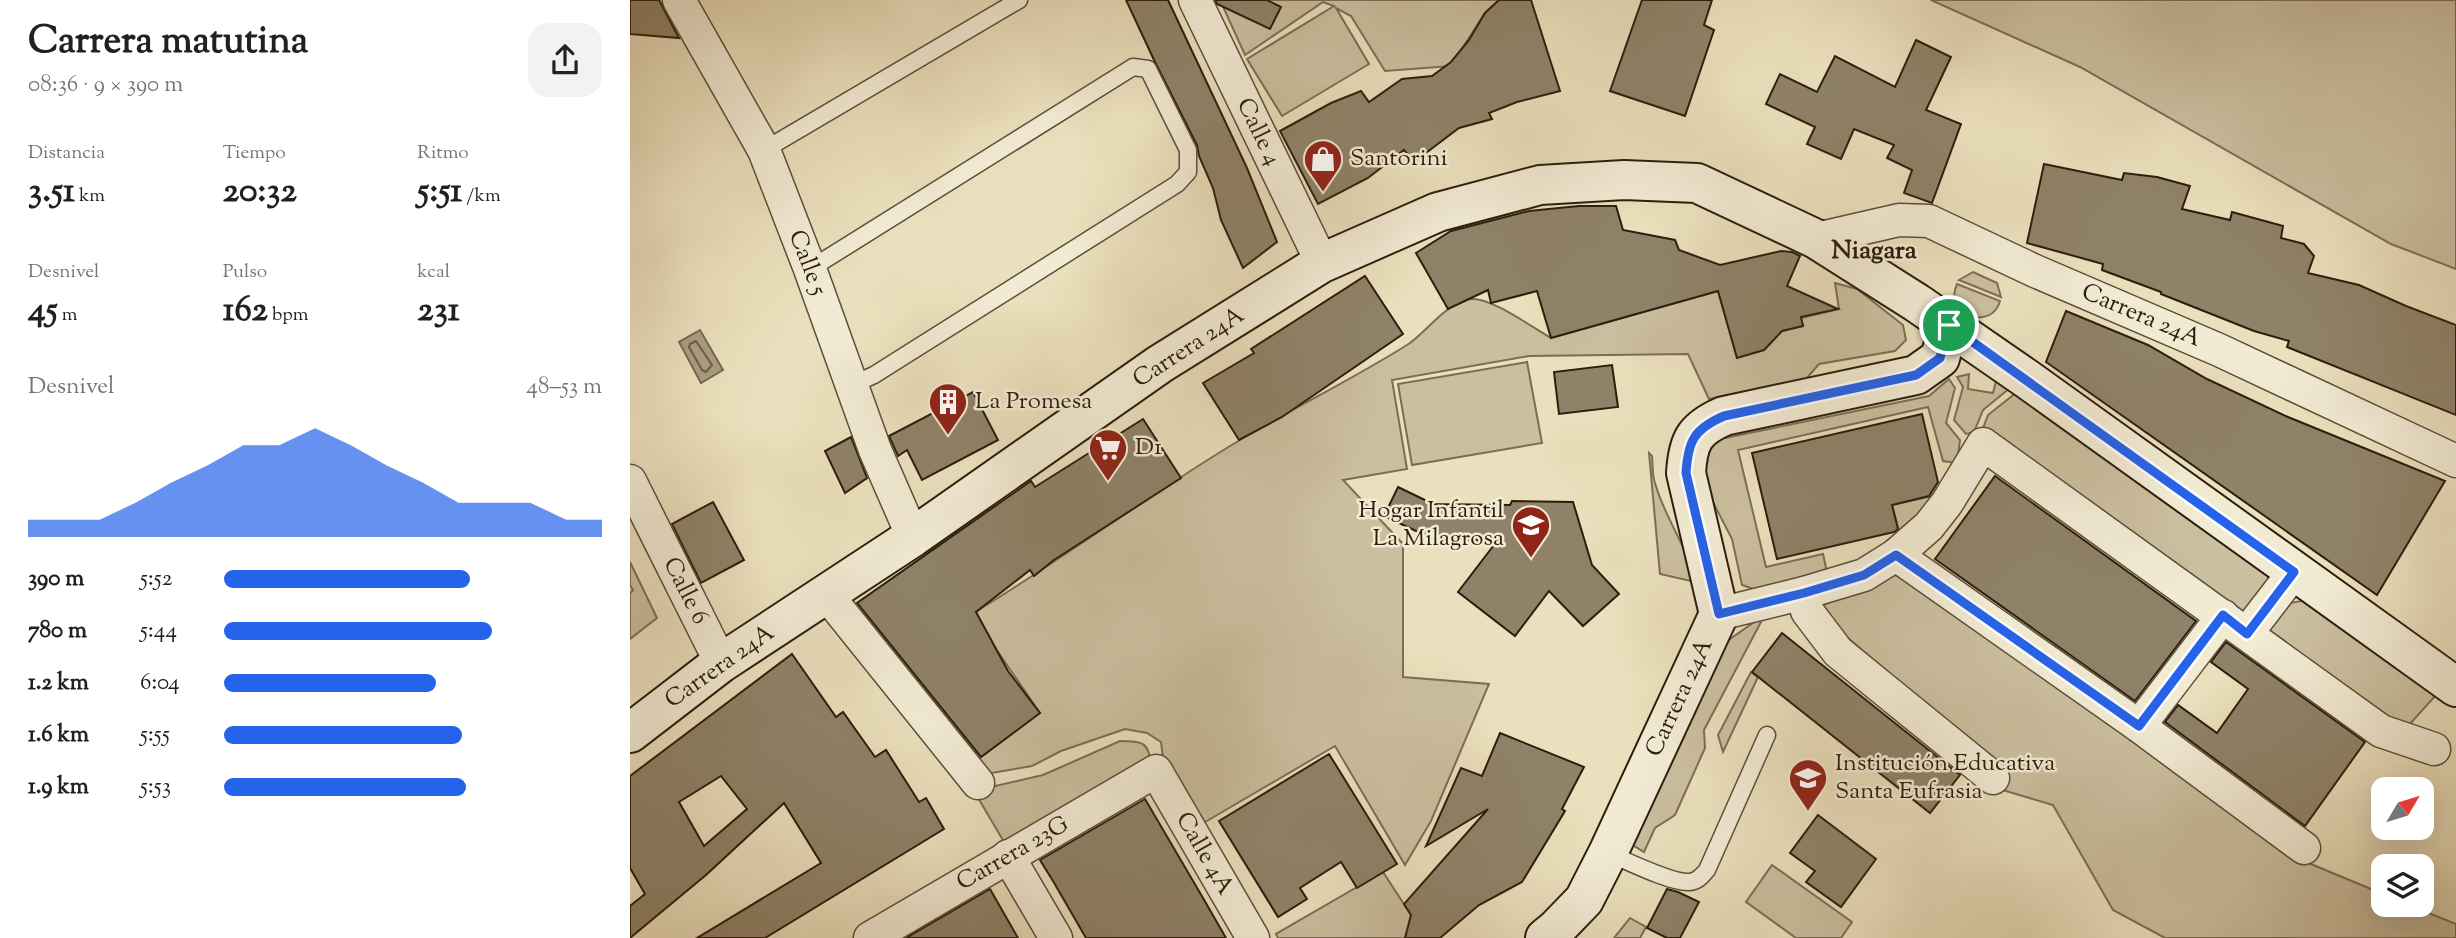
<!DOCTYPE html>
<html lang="es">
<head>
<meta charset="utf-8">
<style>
  :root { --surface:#fff; --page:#f2f2f2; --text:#202124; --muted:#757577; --accent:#2563eb }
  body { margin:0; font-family:"Sorts Mill Goudy",serif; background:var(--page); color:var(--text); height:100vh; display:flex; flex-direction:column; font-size:26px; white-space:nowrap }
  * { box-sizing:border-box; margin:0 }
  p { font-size:23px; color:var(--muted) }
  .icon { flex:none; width:38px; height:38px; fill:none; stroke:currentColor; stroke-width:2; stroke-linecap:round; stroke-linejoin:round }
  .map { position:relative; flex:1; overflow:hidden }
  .sheet { display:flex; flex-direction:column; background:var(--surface); width:630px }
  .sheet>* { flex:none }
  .needle { width:46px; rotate:52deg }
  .controls { position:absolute; left:1741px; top:777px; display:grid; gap:14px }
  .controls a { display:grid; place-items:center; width:63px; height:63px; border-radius:14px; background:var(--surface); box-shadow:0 7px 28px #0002; font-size:35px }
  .pin { position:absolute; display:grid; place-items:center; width:60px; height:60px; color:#fff; margin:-30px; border:4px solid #fff; border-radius:50%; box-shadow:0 2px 7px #0007 }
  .round { display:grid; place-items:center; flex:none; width:74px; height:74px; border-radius:21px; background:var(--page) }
  .summary { display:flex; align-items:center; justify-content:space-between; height:119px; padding:0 28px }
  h1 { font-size:38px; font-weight:700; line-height:52px }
  .figures { display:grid; grid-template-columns:repeat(3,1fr); gap:10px; height:119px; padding:7px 28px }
  .figures div { display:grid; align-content:center }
  .figures b { font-size:35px; font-weight:700 }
  .figures small { font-size:19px; font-weight:400 }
  .figures p { font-size:19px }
  .chart { height:196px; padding:14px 28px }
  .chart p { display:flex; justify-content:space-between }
  .chart svg { width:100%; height:126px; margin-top:7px; fill:var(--accent); opacity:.7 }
  ul { padding:0 28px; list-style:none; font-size:23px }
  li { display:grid; grid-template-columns:112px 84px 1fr; align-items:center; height:52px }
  li i { height:18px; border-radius:9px; background:var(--accent) }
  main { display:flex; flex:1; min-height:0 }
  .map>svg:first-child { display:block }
</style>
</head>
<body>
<main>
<section class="sheet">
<div class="summary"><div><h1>Carrera matutina</h1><p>08:36 · 9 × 390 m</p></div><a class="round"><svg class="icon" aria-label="share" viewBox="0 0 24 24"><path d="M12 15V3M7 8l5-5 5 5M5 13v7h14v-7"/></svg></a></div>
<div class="figures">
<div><p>Distancia</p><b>3.51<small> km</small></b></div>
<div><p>Tiempo</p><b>20:32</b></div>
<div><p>Ritmo</p><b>5:51<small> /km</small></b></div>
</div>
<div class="figures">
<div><p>Desnivel</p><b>45<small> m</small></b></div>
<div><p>Pulso</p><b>162<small> bpm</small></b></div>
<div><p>kcal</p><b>231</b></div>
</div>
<div class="chart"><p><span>Desnivel</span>48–53 m</p>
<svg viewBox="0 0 160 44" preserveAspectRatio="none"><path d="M0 44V38L10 38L20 38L30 32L40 25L50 19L60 12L70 12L80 6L90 12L100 19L110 25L120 32L130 32L140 32L150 38L160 38V44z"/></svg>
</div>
<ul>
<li><b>390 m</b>5:52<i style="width:65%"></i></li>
<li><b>780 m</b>5:44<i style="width:71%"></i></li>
<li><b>1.2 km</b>6:04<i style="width:56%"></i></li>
<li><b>1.6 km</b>5:55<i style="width:63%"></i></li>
<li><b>1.9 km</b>5:53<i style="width:64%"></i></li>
</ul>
</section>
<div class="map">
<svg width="1826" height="938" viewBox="0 0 1826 938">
  <rect width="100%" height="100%" fill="#ebe0bd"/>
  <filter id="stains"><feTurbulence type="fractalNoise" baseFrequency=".00286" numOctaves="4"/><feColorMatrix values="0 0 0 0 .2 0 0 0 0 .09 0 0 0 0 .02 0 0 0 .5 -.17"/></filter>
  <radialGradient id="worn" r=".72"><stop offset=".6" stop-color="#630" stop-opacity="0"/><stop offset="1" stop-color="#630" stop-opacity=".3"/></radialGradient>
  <!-- green -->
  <g fill="#cbbf9f" stroke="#7c6e56" stroke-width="2">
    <path d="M 590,0 L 869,0 L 855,13 L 821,66 L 755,71 L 721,16 L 706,8 L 739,64 L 652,116 L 617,59 L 704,6 L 693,2 L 615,55 Z"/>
    <path d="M 1301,0 L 1826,0 L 1826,269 L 1761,244 L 1450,67 Z"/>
    <path d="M 1343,272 L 1367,283 L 1371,297 L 1329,280 Z"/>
    <path d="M 1205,283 L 1227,289 L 1273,325 L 1276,340 L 1265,351 L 1189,364 L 1176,379 L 1079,399 L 1058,354 L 899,356 L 762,380 L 777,469 L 713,480 L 773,544 L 773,677 L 859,684 L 801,821 L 775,865 L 705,746 L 570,825 L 534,765 L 531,742 L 517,733 L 495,729 L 431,751 L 402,766 L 356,774 L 331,739 L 410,713 L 342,614 C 433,559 518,495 610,440 C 665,407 723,379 777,345 C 796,333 816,302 841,299 C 861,297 903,328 921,338 L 1088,291 L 1107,357 L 1134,350 L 1152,331 L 1173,326 L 1171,318 L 1209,309 Z"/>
    <path d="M 1327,284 L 1370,301 C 1366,316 1353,319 1340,317 C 1327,308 1320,300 1327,284 Z"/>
    <path d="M 897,362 L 912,443 L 782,465 L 768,384 Z"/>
    <path d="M 1339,374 L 1338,389 L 1363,393 L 1367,377 L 1380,388 L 1353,410 L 1344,432 L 1336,434 L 1324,420 L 1333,387 L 1327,377 Z"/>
    <path d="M 1319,379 L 1325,388 L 1316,423 L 1330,440 L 1327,463 L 1313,461 L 1298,407 L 1108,450 L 1136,567 L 1193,554 L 1197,572 L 1129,591 L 1112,585 L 1102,539 L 1069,475 L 1070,449 L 1090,439 L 1299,396 Z"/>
    <path d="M 1387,392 L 1639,572 C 1638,590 1627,609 1608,612 L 1352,431 L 1358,415 Z"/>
    <path d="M 1019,453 L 1022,456 C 1023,465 1022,475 1025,483 C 1035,519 1057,545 1065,582 L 1030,574 Z"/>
    <path d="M 1311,494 L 1291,519 L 1269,531 L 1262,505 Z"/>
    <path d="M 0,562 L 27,618 L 0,639 L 0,593 L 3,590 L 0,585 Z"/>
    <path d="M 1264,575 L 1294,584 L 1669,859 L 1753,894 L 1754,905 L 1779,905 L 1826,924 L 1826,938 L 1535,938 L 1483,910 L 1423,805 L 1369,789 L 1379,775 L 1191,615 L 1191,606 Z"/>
    <path d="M 1677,600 L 1807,694 L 1780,724 L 1755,720 L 1635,631 L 1654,604 Z"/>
    <path d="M 1127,620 L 1132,620 L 1074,730 L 1075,748 L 1045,815 L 1025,828 L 1014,852 L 1001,844 L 1096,642 Z"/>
    <path d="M 1121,672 L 1128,677 L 1093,752 L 1088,735 Z"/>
    <path d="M 490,741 C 510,741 520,741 520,764 L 374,842 L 344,791 L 413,775 Z"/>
    <path d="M 1142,865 L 1222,922 L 1211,938 L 1166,938 L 1116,902 Z"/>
    <path d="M 753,872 L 781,915 L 776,938 L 648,938 L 646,934 Z"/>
    <path d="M 1000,918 L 1016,927 L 1010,938 L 984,938 Z"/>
  </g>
  <!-- water -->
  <path fill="#aa9e81" stroke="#786a52" stroke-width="2" d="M 70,330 L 93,370 L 71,383 L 49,342 Z"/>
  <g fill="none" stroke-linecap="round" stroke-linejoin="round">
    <!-- shore -->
    <path stroke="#6b5e46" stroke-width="2" d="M 66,341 L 82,365 L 76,372 L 72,370 L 59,347 L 60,344 Z"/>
  </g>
  <!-- building -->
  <g fill="#8f8268" stroke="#2c1d0c" stroke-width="2" fill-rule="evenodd">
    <path d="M 0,0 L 29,0 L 49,38 L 0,34 Z"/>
    <path d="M 496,0 L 538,0 L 617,168 L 647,242 L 613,268 L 591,220 L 583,188 L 569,156 L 567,145 L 524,60 Z"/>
    <path d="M 585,0 L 637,0 L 651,7 L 640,29 L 587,4 Z"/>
    <path d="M 869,0 L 901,0 L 930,91 L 887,102 L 859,113 L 862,119 L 829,128 L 784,162 L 774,150 L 738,178 L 688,204 L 650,131 L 701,103 L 731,91 L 739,102 L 772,79 L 802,76 L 821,62 L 839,40 L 855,13 Z"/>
    <path d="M 1012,0 L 1082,0 L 1074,25 L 1084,30 L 1055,116 L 980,91 Z"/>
    <path d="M 1286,40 L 1321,57 L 1296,110 L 1331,124 L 1302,203 L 1274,193 L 1282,170 L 1257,158 L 1264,145 L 1224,129 L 1211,159 L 1177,144 L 1185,127 L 1136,104 L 1150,74 L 1187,92 L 1205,56 L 1265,87 Z"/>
    <path d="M 1414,164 L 1492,180 L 1494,173 L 1527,177 L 1560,186 L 1552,209 L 1600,220 L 1602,212 L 1653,226 L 1651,238 L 1674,244 L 1684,256 L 1678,273 L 1729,285 L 1776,306 L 1826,325 L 1826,415 L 1657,347 L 1659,341 L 1624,331 L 1531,294 L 1531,292 L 1472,270 L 1473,264 L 1397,243 Z"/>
    <path d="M 949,206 L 986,206 L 993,230 L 1045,240 L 1049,250 L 1090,265 L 1151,251 L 1162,252 L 1170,256 L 1157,286 L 1208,309 L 1171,317 L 1173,326 L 1152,331 L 1134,350 L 1107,358 L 1088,291 L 921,338 L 907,291 L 861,303 L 858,290 L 818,309 L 786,253 L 821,231 L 899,211 Z"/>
    <path d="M 735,276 L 773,334 L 652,417 L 609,440 L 573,383 L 624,353 L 621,349 Z"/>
    <path d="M 1436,311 L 1518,345 L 1577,379 L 1658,417 L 1815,481 L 1747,595 L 1416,362 Z"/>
    <path d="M 982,365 L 988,407 L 929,414 L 924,372 Z"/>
    <path d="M 343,392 L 368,440 L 292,480 L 277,450 L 268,456 L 259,436 Z"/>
    <path d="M 1292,414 L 1308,482 L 1299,496 L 1262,505 L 1268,529 L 1264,532 L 1147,559 L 1122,453 Z"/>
    <path d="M 513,419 L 551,478 L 424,560 L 404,576 L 400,570 L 346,612 L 378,671 L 410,713 L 351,757 L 227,603 L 401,481 L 405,487 Z"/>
    <path d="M 221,437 L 237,478 L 215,493 L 195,451 Z"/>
    <path d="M 1365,476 L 1566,621 L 1505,701 L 1305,559 Z"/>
    <path d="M 768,487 L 803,504 L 880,505 L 882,501 L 943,502 L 962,565 L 989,594 L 953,626 L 919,591 L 885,636 L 828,592 L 867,541 L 803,539 L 754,516 Z"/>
    <path d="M 83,502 L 114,560 L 71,583 L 42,524 Z"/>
    <path d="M 1152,633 L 1330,775 L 1300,813 L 1122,672 Z"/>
    <path d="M 1596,642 L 1735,742 L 1675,826 L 1535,722 L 1548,705 L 1587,733 L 1618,689 L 1581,662 Z"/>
    <path d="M 162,654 L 206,717 L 213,712 L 245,757 L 256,750 L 289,802 L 296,798 L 314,829 L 135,938 L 67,938 L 191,863 L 154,803 L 76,875 L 0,938 L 0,906 L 15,894 L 0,868 L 0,776 ZM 91,776 L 117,809 L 74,846 L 49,802 Z"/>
    <path d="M 870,733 L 954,767 L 932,809 L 935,811 L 892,882 L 849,905 L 810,938 L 775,938 L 781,915 L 774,904 L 858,809 L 796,846 L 831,768 L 852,776 Z"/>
    <path d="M 699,754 L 767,864 L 727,888 L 711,862 L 670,888 L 677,899 L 648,917 L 589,821 Z"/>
    <path d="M 515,799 L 573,898 L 596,938 L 456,938 L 423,881 L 410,860 Z"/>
    <path d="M 1188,815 L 1246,859 L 1211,907 L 1176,882 L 1185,871 L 1160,853 Z"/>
    <path d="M 360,889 L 388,938 L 276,938 Z"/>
    <path d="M 1037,889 L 1048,892 L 1069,902 L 1050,938 L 1037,938 L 1017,928 Z"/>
  </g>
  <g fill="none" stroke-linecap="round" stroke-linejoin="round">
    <!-- lane casing -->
    <g stroke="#5c4e38" stroke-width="19">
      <g id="lane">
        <path d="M 134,150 L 389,0"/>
        <path d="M 180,269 L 503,67 L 518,69 L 558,150 L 558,172 L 547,184 L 244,375 L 222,385"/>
        <path d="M 978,853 C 997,861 1041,883 1059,882 C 1067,882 1072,876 1077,870 L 1137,735"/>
      </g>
    </g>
    <!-- street casing -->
    <g stroke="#5c4e38" stroke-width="35">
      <g id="street">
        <path d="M 49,0 L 134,150 L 180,269 L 245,450 L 283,537"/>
        <path d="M 565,0 L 692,263"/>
        <path d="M 1186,239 L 1269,220 L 1299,221 L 1405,271 L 1589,350 L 1826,461"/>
        <path d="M 0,481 L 91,663"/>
        <path d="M 1266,555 L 1509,726 L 1674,848"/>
        <path d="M 1174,593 L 1177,611 L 1208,652 L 1363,778"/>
        <path d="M 197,595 L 348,783"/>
        <path d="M 1089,614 L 1174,593 L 1234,575 L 1266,555 L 1299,526 L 1317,503 L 1353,444 L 1751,731 L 1804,749"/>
        <path d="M 1617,633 L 1664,572"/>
        <path d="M 1509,726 L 1593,616"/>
        <path d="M 378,856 L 426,938"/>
        <path d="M 240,938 L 526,771 L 623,938"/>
      </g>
    </g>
    <!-- secondary casing -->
    <g stroke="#2c1d0c" stroke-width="42">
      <g id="secondary">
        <path d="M 0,733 L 91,663 L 283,537 L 530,364 L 692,263 L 808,212 L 910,185 L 994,180 L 1067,183 L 1186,239 L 1287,303 L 1397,379 L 1826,687"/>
        <path d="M 915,938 L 926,929 L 954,900 L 978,853 L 1089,614 L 1056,473 C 1058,441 1064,429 1094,416 L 1286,375 L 1310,358 L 1319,325"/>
      </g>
    </g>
    <!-- lane -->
    <use href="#lane" stroke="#f2ebd4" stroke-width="16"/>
    <!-- street -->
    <use href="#street" stroke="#f2ebd4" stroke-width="32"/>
    <!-- secondary -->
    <use href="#secondary" stroke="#f2ebd4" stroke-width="38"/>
  </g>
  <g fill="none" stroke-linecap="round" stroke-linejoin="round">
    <!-- route casing -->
    <g stroke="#fff" stroke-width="14">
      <path id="route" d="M 1319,325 L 1664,572 L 1617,634 L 1593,615 L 1509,726 L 1266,555 L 1234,575 L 1174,593 L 1089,614 L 1056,473 C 1058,441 1064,429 1094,416 L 1286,375 L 1310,358 Z"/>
    </g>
    <!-- route -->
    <use href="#route" stroke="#2563eb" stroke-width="9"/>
  </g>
  <!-- icons -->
  <defs>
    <g id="shop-pin" transform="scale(2.0125)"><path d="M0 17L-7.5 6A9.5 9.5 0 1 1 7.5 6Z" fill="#8f2418" stroke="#f2ebd4"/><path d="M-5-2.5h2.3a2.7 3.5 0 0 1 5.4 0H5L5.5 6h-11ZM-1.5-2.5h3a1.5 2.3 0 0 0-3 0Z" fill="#fff"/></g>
    <g id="building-pin" transform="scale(2.0125)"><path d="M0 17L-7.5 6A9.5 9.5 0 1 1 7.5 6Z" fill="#8f2418" stroke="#f2ebd4"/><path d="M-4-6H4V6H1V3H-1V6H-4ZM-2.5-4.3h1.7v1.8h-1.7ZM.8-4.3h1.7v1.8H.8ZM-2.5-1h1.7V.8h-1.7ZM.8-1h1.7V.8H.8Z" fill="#fff"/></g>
    <g id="supermarket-pin" transform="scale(2.0125)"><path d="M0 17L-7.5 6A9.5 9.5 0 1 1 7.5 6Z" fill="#8f2418" stroke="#f2ebd4"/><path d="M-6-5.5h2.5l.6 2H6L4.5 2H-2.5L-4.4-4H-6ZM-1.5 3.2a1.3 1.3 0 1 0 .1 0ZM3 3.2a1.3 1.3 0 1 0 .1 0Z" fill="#fff"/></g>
    <g id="school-pin" transform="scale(2.0125)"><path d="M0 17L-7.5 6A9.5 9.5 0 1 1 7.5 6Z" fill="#8f2418" stroke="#f2ebd4"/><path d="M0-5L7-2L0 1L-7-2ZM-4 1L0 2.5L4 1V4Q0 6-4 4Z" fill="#fff"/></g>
    <g id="university-pin" transform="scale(2.0125)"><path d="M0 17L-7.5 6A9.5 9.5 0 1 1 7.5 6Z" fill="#8f2418" stroke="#f2ebd4"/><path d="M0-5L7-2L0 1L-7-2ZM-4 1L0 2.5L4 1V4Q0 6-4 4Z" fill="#fff"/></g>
  </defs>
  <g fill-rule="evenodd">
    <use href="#shop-pin" x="693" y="159"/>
    <use href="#building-pin" x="318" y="402"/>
    <use href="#supermarket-pin" x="478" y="448"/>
    <use href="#school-pin" x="901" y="525"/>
    <use href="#university-pin" x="1178" y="778"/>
  </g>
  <g text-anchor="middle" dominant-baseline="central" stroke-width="5" stroke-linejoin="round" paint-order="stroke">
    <!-- street labels -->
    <g font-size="24" fill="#2c1d0c" stroke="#f2ebd4">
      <text transform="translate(628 132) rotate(64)">Calle 4</text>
      <text transform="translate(177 263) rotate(69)">Calle 5</text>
      <text transform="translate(1511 316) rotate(23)">Carrera 24A</text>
      <text transform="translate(559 348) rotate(-33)">Carrera 24A</text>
      <text transform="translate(55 591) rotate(63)">Calle 6</text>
      <text transform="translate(90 667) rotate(-35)">Carrera 24A</text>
      <text transform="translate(1050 698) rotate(-65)">Carrera 24A</text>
      <text transform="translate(383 854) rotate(-30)">Carrera 23G</text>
      <text transform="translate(574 854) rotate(60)">Calle 4A</text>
    </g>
    <!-- poi labels -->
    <g font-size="24" fill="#2c1d0c" stroke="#f2ebd4" text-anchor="start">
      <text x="720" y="159">Santorini</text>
      <text x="345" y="402">La Promesa</text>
      <text x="505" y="448">D1</text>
      <text x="874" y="511" text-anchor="end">Hogar Infantil<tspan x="874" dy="28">La Milagrosa</tspan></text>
      <text x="1205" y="764">Institución Educativa<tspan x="1205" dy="28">Santa Eufrasia</tspan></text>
    </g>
    <!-- neighbourhood labels -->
    <g font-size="26" font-weight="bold" fill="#2c1d0c" stroke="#f2ebd4">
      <text x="1244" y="251">Niagara</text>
    </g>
  </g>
  <rect width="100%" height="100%" filter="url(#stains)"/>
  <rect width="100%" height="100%" fill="url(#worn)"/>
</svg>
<div class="controls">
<a><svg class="needle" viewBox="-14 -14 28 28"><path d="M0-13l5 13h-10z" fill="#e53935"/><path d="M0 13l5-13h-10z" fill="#757577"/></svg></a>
<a><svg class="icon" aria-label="layers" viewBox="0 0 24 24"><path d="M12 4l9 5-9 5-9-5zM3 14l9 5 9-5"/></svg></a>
</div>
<div class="pin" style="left:1319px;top:325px;background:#1e9e55"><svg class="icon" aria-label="arrive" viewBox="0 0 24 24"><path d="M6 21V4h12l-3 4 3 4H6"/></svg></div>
</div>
</main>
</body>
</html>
